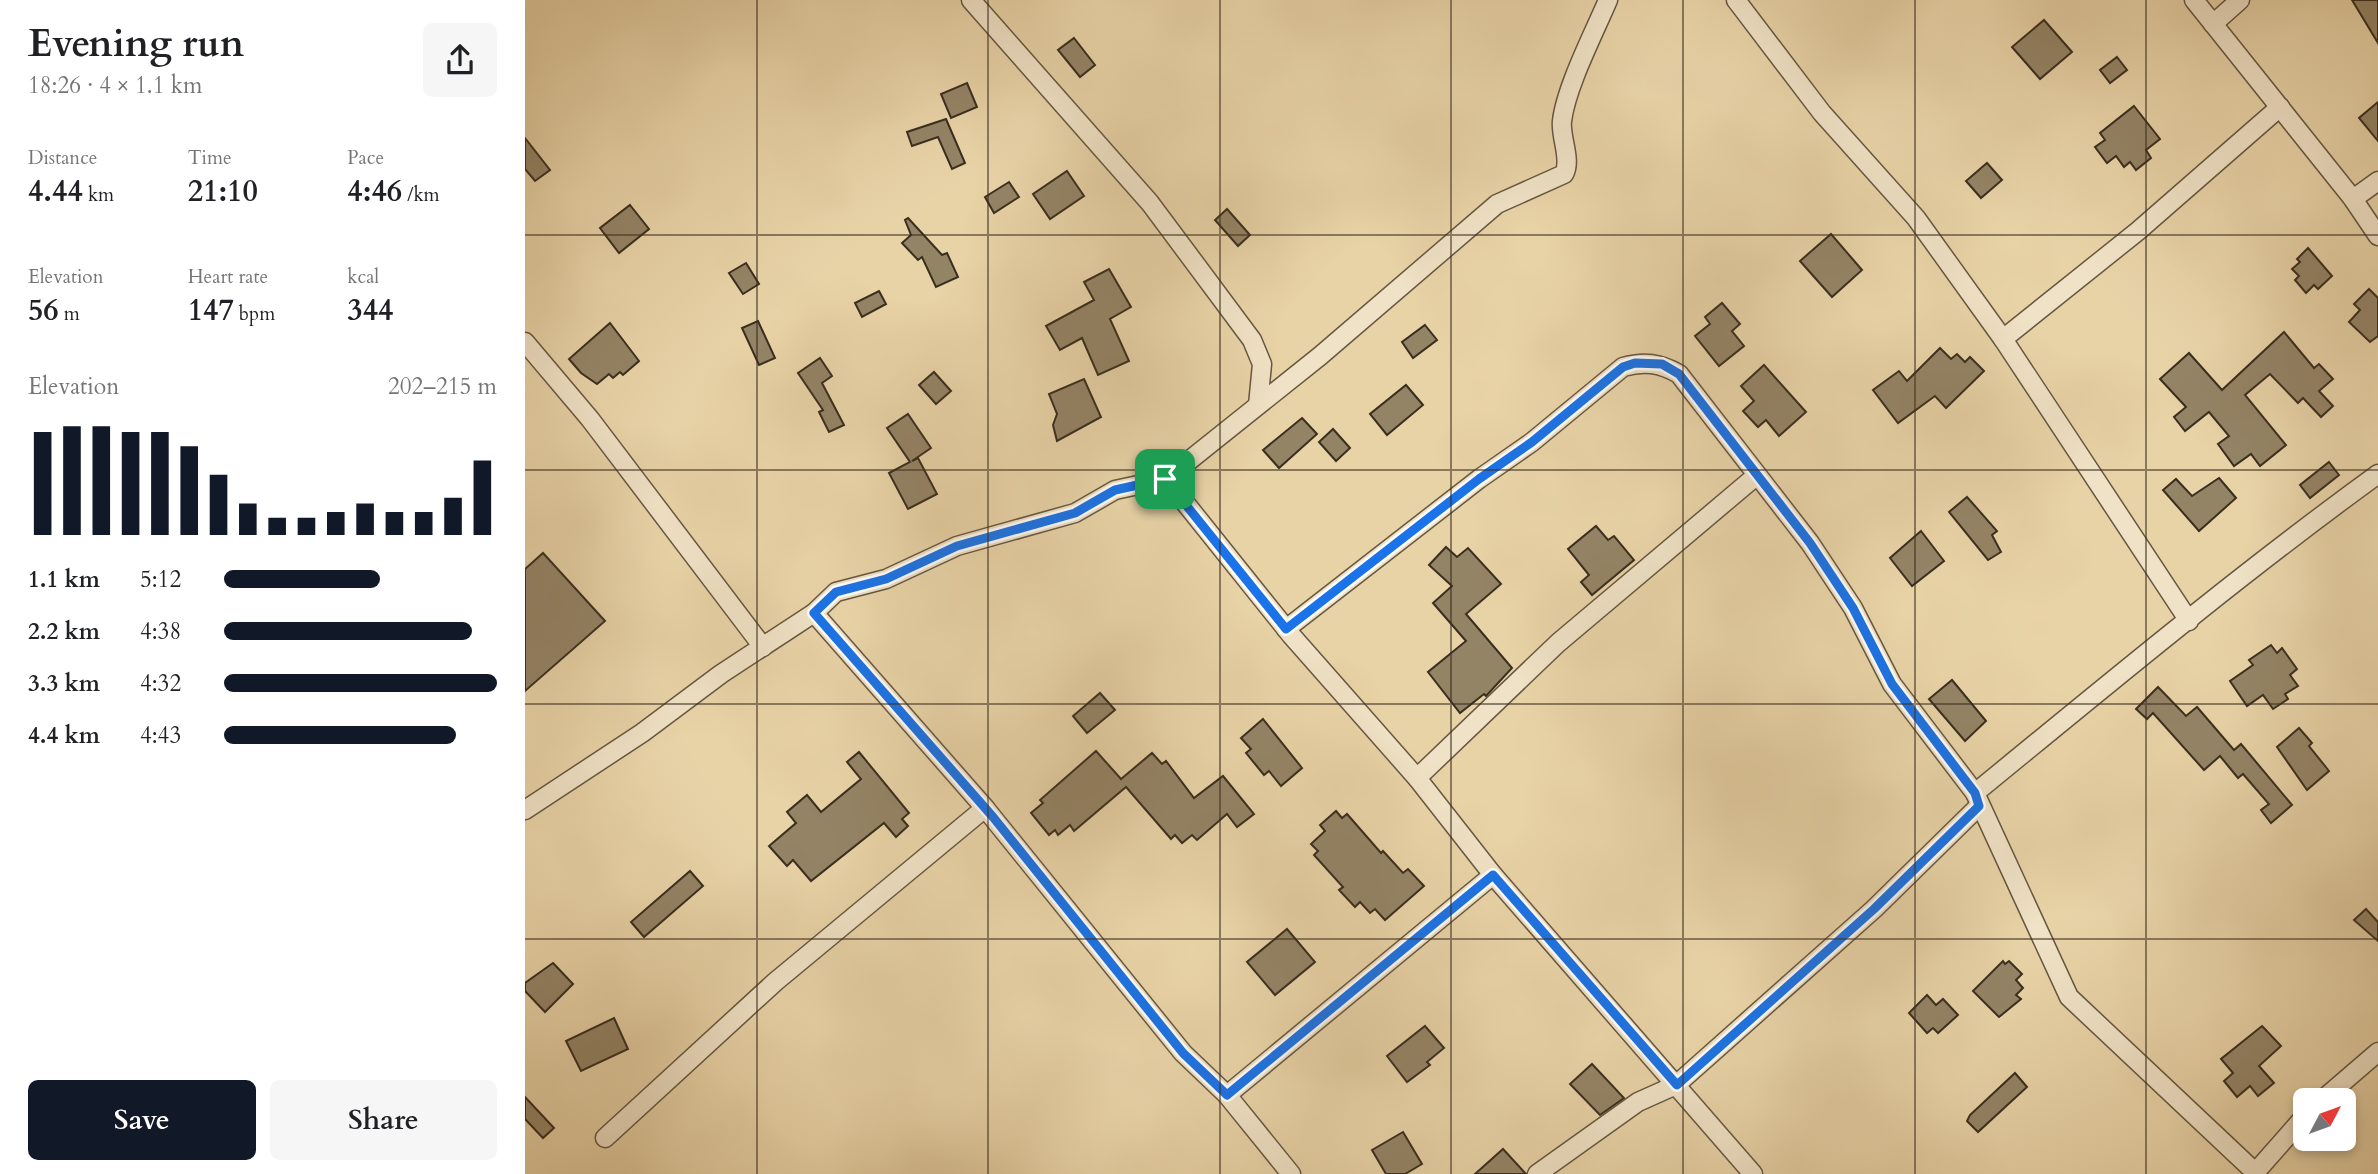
<!DOCTYPE html>
<html lang="en">
<head>
<meta charset="utf-8">
<style>
  :root { --surface:#fff; --page:#f6f6f6; --text:#202124; --muted:#757577; --accent:#111827 }
  body { margin:0; font-family:Cardo,serif; background:var(--page); color:var(--text); height:100vh; display:flex; flex-direction:column; font-size:26px; white-space:nowrap }
  * { box-sizing:border-box; margin:0 }
  p { font-size:23px; color:var(--muted) }
  .icon { flex:none; width:38px; height:38px; fill:none; stroke:currentColor; stroke-width:2; stroke-linecap:round; stroke-linejoin:round }
  .map { position:relative; flex:1; overflow:hidden }
  .panel { display:flex; flex-direction:column; background:var(--surface); width:525px }
  .panel>* { flex:none }
  .needle { width:46px; rotate:49deg }
  .controls { position:absolute; left:1768px; top:1088px; display:grid; gap:14px }
  .controls a { display:grid; place-items:center; width:63px; height:63px; border-radius:10px; background:var(--surface); box-shadow:0 4px 10px #0003; font-size:35px }
  .pin { position:absolute; display:grid; place-items:center; width:60px; height:60px; color:#fff; margin:-30px; border-radius:14px; box-shadow:0 4px 10px #0006 }
  .round { display:grid; place-items:center; flex:none; width:74px; height:74px; border-radius:10px; background:var(--page) }
  .headline { display:flex; align-items:center; justify-content:space-between; height:119px; padding:0 28px }
  h1 { font-size:38px; font-weight:800; line-height:52px }
  .metrics { display:grid; grid-template-columns:repeat(3,1fr); gap:10px; height:119px; padding:7px 28px }
  .metrics div { display:grid; align-content:center }
  .metrics b { font-size:30px; font-weight:800 }
  .metrics small { font-size:19px; font-weight:400 }
  .metrics p { font-size:19px }
  .chart { height:196px; padding:14px 28px }
  .chart p { display:flex; justify-content:space-between }
  .chart svg { width:100%; height:126px; margin-top:7px; stroke:var(--accent); stroke-width:6 }
  .cta { display:flex; gap:14px; margin-top:auto; padding:14px 28px }
  .cta a { flex:1; height:80px; border-radius:10px; background:var(--accent); color:#fff; font-size:28px; font-weight:800; line-height:80px; text-align:center }
  .cta a+a { background:var(--page); color:var(--text) }
  ul { padding:0 28px; list-style:none; font-size:23px }
  li { display:grid; grid-template-columns:112px 84px 1fr; align-items:center; height:52px }
  li i { height:18px; border-radius:9px; background:var(--accent) }
  main { display:flex; flex:1; min-height:0 }
  .map>svg:first-child { display:block }
</style>
</head>
<body>
<main>
<section class="panel">
<div class="headline"><div><h1>Evening run</h1><p>18:26 · 4 × 1.1 km</p></div><a class="round"><svg class="icon" aria-label="share" viewBox="0 0 24 24"><path d="M12 15V3M7 8l5-5 5 5M5 13v7h14v-7"/></svg></a></div>
<div class="metrics">
<div><p>Distance</p><b>4.44<small> km</small></b></div>
<div><p>Time</p><b>21:10</b></div>
<div><p>Pace</p><b>4:46<small> /km</small></b></div>
</div>
<div class="metrics">
<div><p>Elevation</p><b>56<small> m</small></b></div>
<div><p>Heart rate</p><b>147<small> bpm</small></b></div>
<div><p>kcal</p><b>344</b></div>
</div>
<div class="chart"><p><span>Elevation</span>202–215 m</p>
<svg viewBox="0 0 160 44" preserveAspectRatio="none"><path d="M5 44V8M15 44V6M25 44V6M35 44V8M45 44V8M55 44V13M65 44V23M75 44V33M85 44V38M95 44V38M105 44V36M115 44V33M125 44V36M135 44V36M145 44V31M155 44V18"/></svg>
</div>
<ul>
<li><b>1.1 km</b>5:12<i style="width:57%"></i></li>
<li><b>2.2 km</b>4:38<i style="width:91%"></i></li>
<li><b>3.3 km</b>4:32<i style="width:100%"></i></li>
<li><b>4.4 km</b>4:43<i style="width:85%"></i></li>
</ul>
<div class="cta"><a>Save</a><a>Share</a></div>
</section>
<div class="map">
<svg width="1853" height="1174" viewBox="0 0 1853 1174">
  <rect width="100%" height="100%" fill="#e8d3a7"/>
  <filter id="stains"><feTurbulence type="fractalNoise" baseFrequency=".00286" numOctaves="4"/><feColorMatrix values="0 0 0 0 .2 0 0 0 0 .09 0 0 0 0 .02 0 0 0 .5 -.17"/></filter>
  <radialGradient id="worn" r=".72"><stop offset=".6" stop-color="#630" stop-opacity="0"/><stop offset="1" stop-color="#630" stop-opacity=".3"/></radialGradient>
  <!-- building -->
  <g fill="#948466" stroke="#3a2e1f" stroke-width="2">
    <path d="M 1827,0 L 1853,0 L 1853,43 Z"/>
    <path d="M 1519,20 L 1547,52 L 1515,79 L 1487,47 Z"/>
    <path d="M 549,38 L 570,65 L 555,77 L 533,50 Z"/>
    <path d="M 1592,57 L 1602,70 L 1585,83 L 1575,70 Z"/>
    <path d="M 442,83 L 452,107 L 426,118 L 416,94 Z"/>
    <path d="M 1853,102 L 1853,141 L 1834,118 Z"/>
    <path d="M 1609,106 L 1635,139 L 1621,150 L 1626,158 L 1611,170 L 1605,162 L 1599,167 L 1591,156 L 1582,163 L 1570,147 L 1580,140 L 1575,133 Z"/>
    <path d="M 421,119 L 440,163 L 427,169 L 413,137 L 387,146 L 382,132 Z"/>
    <path d="M 0,138 L 25,170 L 10,181 L 0,169 Z"/>
    <path d="M 1462,163 L 1477,180 L 1456,198 L 1441,181 Z"/>
    <path d="M 542,171 L 559,196 L 525,219 L 508,194 Z"/>
    <path d="M 484,182 L 494,197 L 469,213 L 460,197 Z"/>
    <path d="M 105,205 L 124,229 L 94,253 L 75,228 Z"/>
    <path d="M 702,209 L 725,235 L 713,246 L 690,220 Z"/>
    <path d="M 383,218 L 417,255 L 422,253 L 433,277 L 411,287 L 397,257 L 393,260 L 377,243 L 386,235 L 380,220 Z"/>
    <path d="M 1306,234 L 1337,270 L 1307,297 L 1275,261 Z"/>
    <path d="M 1783,248 L 1807,276 L 1793,289 L 1789,285 L 1781,293 L 1770,280 L 1774,276 L 1767,269 L 1775,262 L 1772,259 Z"/>
    <path d="M 221,263 L 234,284 L 218,294 L 204,273 Z"/>
    <path d="M 584,269 L 606,307 L 585,319 L 604,361 L 573,375 L 557,338 L 535,350 L 521,326 L 569,300 L 559,282 Z"/>
    <path d="M 1844,289 L 1853,298 L 1853,336 L 1845,342 L 1824,322 L 1835,310 L 1829,304 Z"/>
    <path d="M 354,291 L 361,304 L 337,317 L 330,303 Z"/>
    <path d="M 1197,303 L 1215,324 L 1207,331 L 1219,346 L 1194,366 L 1170,336 L 1185,324 L 1180,317 Z"/>
    <path d="M 233,321 L 250,358 L 234,365 L 217,328 Z"/>
    <path d="M 85,323 L 114,361 L 98,375 L 95,372 L 88,378 L 84,374 L 72,384 L 56,373 L 44,359 Z"/>
    <path d="M 900,325 L 912,340 L 888,358 L 877,342 Z"/>
    <path d="M 1759,332 L 1789,368 L 1794,364 L 1808,379 L 1794,391 L 1808,406 L 1796,417 L 1778,398 L 1773,403 L 1745,374 L 1720,395 L 1761,445 L 1735,466 L 1726,454 L 1709,466 L 1693,444 L 1704,436 L 1684,412 L 1660,431 L 1649,417 L 1661,407 L 1635,379 L 1664,353 L 1697,390 Z"/>
    <path d="M 1415,348 L 1426,359 L 1432,354 L 1440,362 L 1445,357 L 1459,371 L 1421,408 L 1410,396 L 1373,423 L 1348,390 L 1374,371 L 1382,381 Z"/>
    <path d="M 295,358 L 307,376 L 297,383 L 319,425 L 304,432 L 294,412 L 298,410 L 273,373 Z"/>
    <path d="M 1239,365 L 1281,412 L 1254,436 L 1241,420 L 1233,427 L 1218,411 L 1229,401 L 1216,386 Z"/>
    <path d="M 409,372 L 426,391 L 411,404 L 394,385 Z"/>
    <path d="M 559,379 L 576,417 L 532,441 L 528,425 L 532,414 L 524,394 Z"/>
    <path d="M 881,385 L 898,405 L 862,435 L 845,414 Z"/>
    <path d="M 383,414 L 406,448 L 387,461 L 393,458 L 412,494 L 383,509 L 364,473 L 385,462 L 362,428 Z"/>
    <path d="M 777,418 L 792,434 L 754,468 L 738,450 Z"/>
    <path d="M 808,429 L 825,448 L 811,461 L 794,442 Z"/>
    <path d="M 1804,462 L 1814,475 L 1785,498 L 1775,485 Z"/>
    <path d="M 1694,478 L 1711,498 L 1674,531 L 1638,490 L 1651,479 L 1667,496 Z"/>
    <path d="M 1442,497 L 1472,531 L 1467,535 L 1476,552 L 1463,560 L 1424,512 Z"/>
    <path d="M 1071,526 L 1083,540 L 1089,536 L 1109,560 L 1067,595 L 1056,582 L 1064,575 L 1043,549 Z"/>
    <path d="M 1396,531 L 1419,561 L 1387,586 L 1365,558 Z"/>
    <path d="M 921,547 L 932,557 L 943,548 L 976,584 L 941,614 L 987,668 L 961,696 L 959,694 L 935,713 L 903,672 L 941,641 L 908,603 L 927,586 L 904,565 Z"/>
    <path d="M 18,553 L 80,621 L 0,691 L 0,569 Z"/>
    <path d="M 1746,645 L 1752,653 L 1757,648 L 1772,669 L 1765,675 L 1773,686 L 1760,694 L 1763,699 L 1748,709 L 1738,695 L 1722,706 L 1705,681 L 1728,665 L 1724,660 Z"/>
    <path d="M 1427,680 L 1461,721 L 1440,741 L 1404,699 Z"/>
    <path d="M 1633,687 L 1661,716 L 1672,707 L 1709,750 L 1716,744 L 1767,805 L 1746,823 L 1736,810 L 1744,804 L 1718,774 L 1713,778 L 1695,756 L 1679,770 L 1628,713 L 1622,719 L 1611,709 Z"/>
    <path d="M 575,693 L 590,710 L 562,733 L 548,716 Z"/>
    <path d="M 738,719 L 777,768 L 756,786 L 744,771 L 739,775 L 721,753 L 726,749 L 716,738 Z"/>
    <path d="M 1774,728 L 1787,743 L 1784,746 L 1804,771 L 1782,790 L 1752,747 Z"/>
    <path d="M 571,751 L 596,779 L 627,753 L 637,764 L 641,761 L 669,798 L 698,776 L 729,814 L 712,827 L 702,814 L 672,840 L 667,835 L 657,843 L 650,835 L 646,839 L 601,787 L 549,831 L 545,825 L 533,835 L 530,830 L 524,835 L 506,813 L 518,803 L 515,800 Z"/>
    <path d="M 334,752 L 384,813 L 377,819 L 383,826 L 371,837 L 359,823 L 286,881 L 268,860 L 262,866 L 244,846 L 271,823 L 262,812 L 282,795 L 296,812 L 336,779 L 322,762 Z"/>
    <path d="M 811,811 L 817,818 L 822,814 L 856,853 L 858,851 L 878,873 L 883,869 L 899,886 L 860,920 L 850,909 L 845,913 L 835,902 L 830,907 L 814,890 L 818,887 L 789,855 L 793,851 L 786,844 L 800,831 L 795,825 Z"/>
    <path d="M 165,871 L 178,886 L 119,937 L 106,922 Z"/>
    <path d="M 1841,909 L 1853,922 L 1853,941 L 1829,920 Z"/>
    <path d="M 762,929 L 790,962 L 750,995 L 722,962 Z"/>
    <path d="M 1478,961 L 1480,964 L 1484,961 L 1497,974 L 1491,980 L 1498,988 L 1491,995 L 1496,999 L 1474,1017 L 1448,991 Z"/>
    <path d="M 28,963 L 48,984 L 20,1012 L 0,991 L 0,983 Z"/>
    <path d="M 1402,995 L 1411,1005 L 1418,999 L 1433,1015 L 1413,1033 L 1408,1028 L 1402,1033 L 1384,1013 Z"/>
    <path d="M 89,1018 L 103,1049 L 56,1071 L 41,1041 Z"/>
    <path d="M 900,1026 L 919,1048 L 902,1062 L 905,1065 L 882,1082 L 862,1056 Z"/>
    <path d="M 1737,1026 L 1756,1046 L 1734,1066 L 1749,1083 L 1733,1096 L 1725,1086 L 1712,1097 L 1699,1081 L 1708,1073 L 1696,1059 Z"/>
    <path d="M 1067,1064 L 1099,1098 L 1075,1115 L 1045,1084 Z"/>
    <path d="M 1490,1073 L 1502,1087 L 1453,1132 L 1442,1121 L 1445,1115 Z"/>
    <path d="M 0,1097 L 29,1128 L 18,1138 L 0,1119 Z"/>
    <path d="M 878,1132 L 897,1164 L 880,1174 L 861,1174 L 847,1150 Z"/>
    <path d="M 978,1149 L 1001,1174 L 950,1174 Z"/>
  </g>
  <g fill="none" stroke-linecap="round" stroke-linejoin="round">
    <!-- street casing -->
    <g stroke="#665741" stroke-width="21">
      <g id="street">
        <path d="M 446,0 L 625,203 L 727,340 L 737,364 L 733,405"/>
        <path d="M 1211,0 L 1297,113 L 1391,218 L 1478,339"/>
        <path d="M 1669,0 L 1828,199 L 1853,236"/>
        <path d="M 1688,24 L 1715,0"/>
        <path d="M 1828,199 L 1853,181"/>
        <path d="M 0,342 L 65,419 L 238,647"/>
        <path d="M 641,479 L 766,635 L 892,778 L 968,875 L 1228,1174"/>
        <path d="M 289,613 L 460,808 L 658,1053 L 702,1095 L 766,1174"/>
        <path d="M 1664,621 L 1478,339 L 1613,231 L 1755,107"/>
        <path d="M 761,629 L 954,479 L 1007,442 L 1098,367 C 1119,361 1135,363 1154,374 L 1285,543 L 1328,608 L 1367,684 L 1450,793 L 1544,997 L 1732,1174"/>
        <path d="M 892,778 L 1033,643 L 1231,476"/>
        <path d="M 1450,793 C 1582,685 1714,575 1853,474"/>
        <path d="M 0,810 L 117,733 L 196,674 L 289,613 L 311,592 L 361,579 L 432,546 L 550,513 L 590,490 L 641,479 L 795,356 L 972,204 L 1039,174 C 1047,160 1035,137 1037,121 C 1041,87 1069,33 1083,0"/>
        <path d="M 702,1095 L 968,875"/>
        <path d="M 1796,1101 L 1853,1052"/>
        <path d="M 80,1138 L 250,982 L 460,808"/>
        <path d="M 1012,1174 L 1113,1102 L 1151,1085 L 1349,909 L 1454,806"/>
        <path d="M 1729,1174 L 1780,1116"/>
      </g>
    </g>
    <!-- street -->
    <use href="#street" stroke="#f0e2c6" stroke-width="18"/>
  </g>
  <g fill="none" stroke-linecap="round" stroke-linejoin="round">
    <!-- route casing -->
    <g stroke="#fff" stroke-width="14">
      <path id="route" d="M 1110,363 L 1137,364 L 1154,374 L 1285,543 L 1328,608 L 1367,684 L 1450,793 L 1454,806 L 1349,909 L 1152,1085 L 968,875 L 702,1095 L 658,1053 L 468,817 L 289,613 L 311,592 L 361,579 L 432,546 L 550,513 L 590,490 L 640,479 L 761,629 L 954,479 L 1007,442 L 1098,367 Z"/>
    </g>
    <!-- route -->
    <use href="#route" stroke="#1a73e8" stroke-width="9"/>
  </g>
  <!-- grid -->
  <path fill="none" stroke="#3a2e1f" stroke-width="2" stroke-opacity="0.55" d="M 232,0 L 232,1174M 463,0 L 463,1174M 695,0 L 695,1174M 926,0 L 926,1174M 1158,0 L 1158,1174M 1390,0 L 1390,1174M 1621,0 L 1621,1174M 0,235 L 1853,235M 0,470 L 1853,470M 0,704 L 1853,704M 0,939 L 1853,939"/>
  <rect width="100%" height="100%" filter="url(#stains)"/>
  <rect width="100%" height="100%" fill="url(#worn)"/>
</svg>
<div class="controls">
<a><svg class="needle" viewBox="-14 -14 28 28"><path d="M0-13l5 13h-10z" fill="#e53935"/><path d="M0 13l5-13h-10z" fill="#757577"/></svg></a>
</div>
<div class="pin" style="left:640px;top:479px;background:#1e9e55"><svg class="icon" aria-label="arrive" viewBox="0 0 24 24"><path d="M6 21V4h12l-3 4 3 4H6"/></svg></div>
</div>
</main>
</body>
</html>
